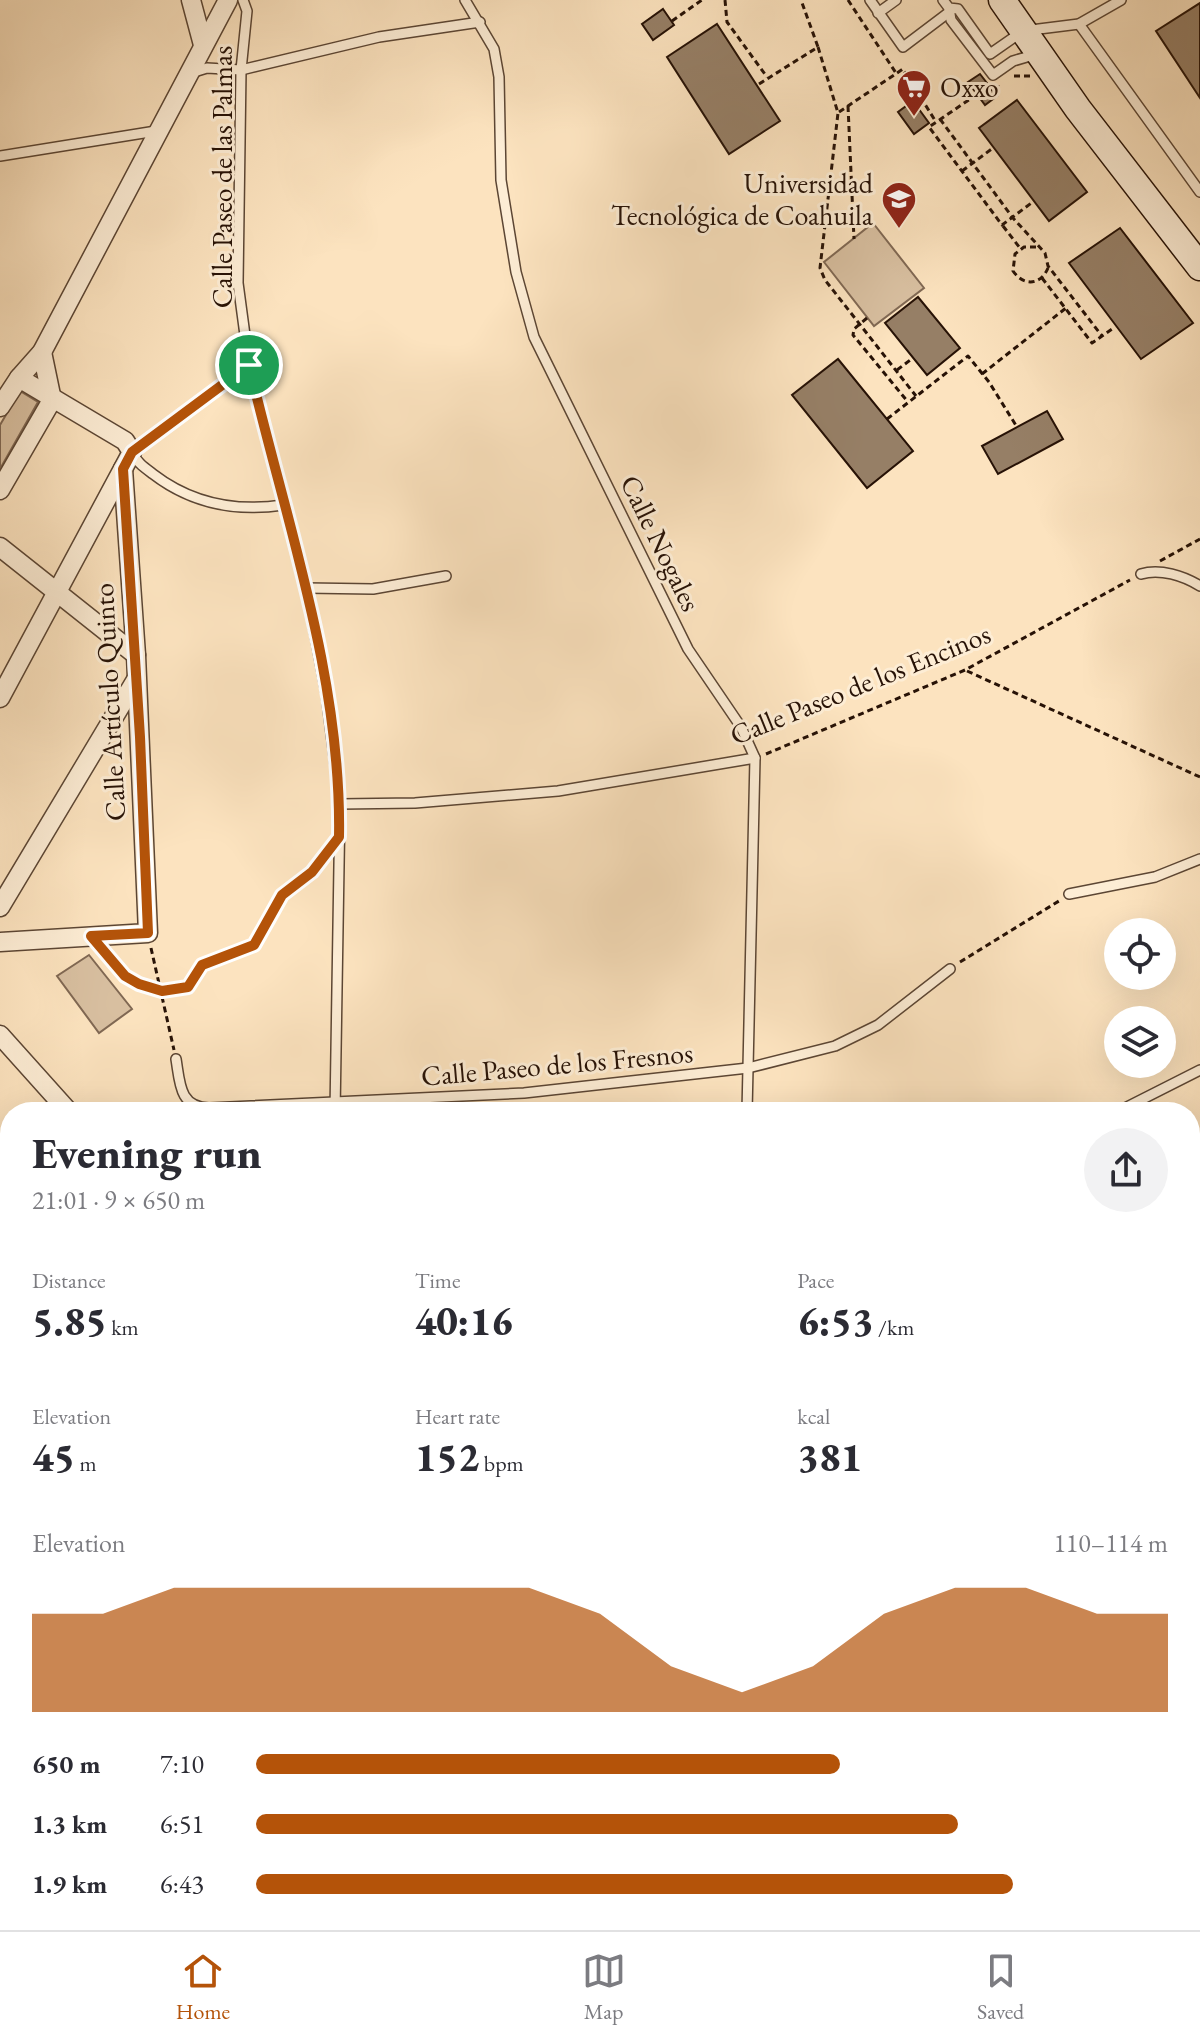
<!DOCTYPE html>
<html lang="en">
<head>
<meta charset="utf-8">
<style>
  :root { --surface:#fff; --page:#f2f2f3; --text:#2b2b33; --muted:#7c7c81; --line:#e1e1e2; --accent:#b45309 }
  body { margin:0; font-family:"EB Garamond",serif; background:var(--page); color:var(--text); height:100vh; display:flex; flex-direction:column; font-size:30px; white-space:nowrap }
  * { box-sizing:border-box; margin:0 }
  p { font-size:26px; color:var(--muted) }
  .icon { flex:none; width:44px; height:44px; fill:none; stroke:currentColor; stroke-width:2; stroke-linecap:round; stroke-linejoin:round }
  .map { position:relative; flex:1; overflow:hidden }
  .panel { position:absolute; left:0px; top:1102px; width:1200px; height:828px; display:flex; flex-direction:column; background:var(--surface); border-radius:32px 32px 0 0; box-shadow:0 8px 32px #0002 }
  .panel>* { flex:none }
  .fabs { position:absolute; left:1104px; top:918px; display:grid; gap:16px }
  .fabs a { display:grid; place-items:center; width:72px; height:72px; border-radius:50%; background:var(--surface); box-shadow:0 8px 32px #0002; font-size:40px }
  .pin { position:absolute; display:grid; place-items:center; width:68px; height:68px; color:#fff; margin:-34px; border:4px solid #fff; border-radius:50%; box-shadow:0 2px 8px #0007 }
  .round { display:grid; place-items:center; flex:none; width:84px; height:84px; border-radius:42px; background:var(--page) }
  .summary { display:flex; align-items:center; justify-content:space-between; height:136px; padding:0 32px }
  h1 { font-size:44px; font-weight:800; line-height:60px }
  .figures { display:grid; grid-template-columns:repeat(3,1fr); gap:12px; height:136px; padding:8px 32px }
  .figures div { display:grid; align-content:center }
  .figures b { font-size:40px; font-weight:800 }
  .figures small { font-size:22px; font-weight:400 }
  .figures p { font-size:22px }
  .chart { height:224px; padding:16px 32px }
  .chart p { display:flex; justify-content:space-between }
  .chart svg { width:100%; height:144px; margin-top:8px; fill:var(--accent); opacity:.7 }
  ul { padding:0 32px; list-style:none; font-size:26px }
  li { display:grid; grid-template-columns:128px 96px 1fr; align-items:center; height:60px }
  li i { height:20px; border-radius:10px; background:var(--accent) }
  .menu { display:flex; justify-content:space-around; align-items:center; height:112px; border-top:2px solid var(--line); background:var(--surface); font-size:22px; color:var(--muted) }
  .menu a { display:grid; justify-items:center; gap:4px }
  .menu .on { color:var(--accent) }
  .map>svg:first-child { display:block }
</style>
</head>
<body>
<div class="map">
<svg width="1200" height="1930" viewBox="0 0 1200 1930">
  <rect width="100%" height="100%" fill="#fce3bf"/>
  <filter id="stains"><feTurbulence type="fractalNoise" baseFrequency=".0025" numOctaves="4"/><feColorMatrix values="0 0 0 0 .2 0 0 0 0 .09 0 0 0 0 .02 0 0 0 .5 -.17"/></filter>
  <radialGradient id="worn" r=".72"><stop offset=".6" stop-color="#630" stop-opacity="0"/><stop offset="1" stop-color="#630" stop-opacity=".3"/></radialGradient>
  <!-- green -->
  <g fill="#d8bfa0" stroke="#806853" stroke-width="2">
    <path d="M 873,223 L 924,288 L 874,326 L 824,262 Z"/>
    <path d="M 20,391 L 38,402 L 0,469 L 0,425 Z"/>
    <path d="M 89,955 L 132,1009 L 99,1033 L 57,976 Z"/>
    <rect x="0" y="1316" width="10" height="186"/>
  </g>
  <!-- building -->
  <g fill="#967f66" stroke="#271206" stroke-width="2">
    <path d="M 1200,3 L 1200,98 L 1156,31 Z"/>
    <path d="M 663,9 L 674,25 L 653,40 L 642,24 Z"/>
    <path d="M 717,24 L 780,121 L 729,154 L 667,57 Z"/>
    <path d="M 980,74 L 997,96 L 985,105 L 968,82 Z"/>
    <path d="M 1017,100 L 1087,192 L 1049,221 L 979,128 Z"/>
    <path d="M 913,101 L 929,123 L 914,134 L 898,112 Z"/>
    <path d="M 1120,228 L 1193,323 L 1141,359 L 1069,263 Z"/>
    <path d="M 918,297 L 960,348 L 927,375 L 885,323 Z"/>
    <path d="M 838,359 L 913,451 L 867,488 L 792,395 Z"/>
    <path d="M 1047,411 L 1063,439 L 998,474 L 982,446 Z"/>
  </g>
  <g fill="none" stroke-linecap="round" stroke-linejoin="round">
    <!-- lane casing -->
    <g stroke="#5c4634" stroke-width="12">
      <g id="lane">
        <path d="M 243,0 L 247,11 L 241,70 L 238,283 L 249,365 L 306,588 L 326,693 L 340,804 L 335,1112"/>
        <path d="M 465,0 L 494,49 L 499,77 L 501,180 L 516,272 L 534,337 L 688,649 L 741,727 L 755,758 L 747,1112"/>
        <path d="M 870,0 L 903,47 L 948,13"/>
        <path d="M 943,0 L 949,8 L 958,9 L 990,54 L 1023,31 L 1079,24 L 1121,0"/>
        <path d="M 949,8 L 951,20 L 993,75 L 1013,61 L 1037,54"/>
        <path d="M 878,13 L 896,0"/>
        <path d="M 1079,24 L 1200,192"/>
        <path d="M 194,72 L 207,68 L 241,70 L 379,37 L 480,22"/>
        <path d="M 0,156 L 156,131"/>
        <path d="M 249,365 L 132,452 C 136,462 145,468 153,474 C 192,504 236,512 283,505"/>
        <path d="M 1141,574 C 1160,568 1184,576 1200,586"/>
        <path d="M 306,588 L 373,589 L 446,576"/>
        <path d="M 340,804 L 415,803 L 558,791 L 755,758"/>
        <path d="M 1069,894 L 1155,877 L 1200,859"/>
        <path d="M 176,1059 C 180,1083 179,1107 209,1108 L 524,1093 L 748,1068 L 835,1046 L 878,1025 L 950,969"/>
        <path d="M 1117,1112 L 1200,1070"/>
        <path d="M 1190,1324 L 1200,1319"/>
        <path d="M 1190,1740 L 1200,1735"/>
        <path d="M 1190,1788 L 1200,1770"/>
        <path d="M 994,1930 L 1012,1920"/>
      </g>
    </g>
    <!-- street casing -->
    <g stroke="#5c4634" stroke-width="21">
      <g id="street">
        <path d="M 191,0 L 203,45"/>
        <path d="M 0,407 L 19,378 L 42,352 L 228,0"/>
        <path d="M 0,490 L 52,400 L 42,352"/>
        <path d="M 0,547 L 136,655"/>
        <path d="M 0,698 L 132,452 L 125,441 L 19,378"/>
        <path d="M 0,907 L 136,680"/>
        <path d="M 0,942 L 148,933 L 136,655 L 123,469"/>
        <path d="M 0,1035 L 69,1112"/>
        <path d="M 0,1186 L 10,1186"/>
        <path d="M 0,1308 L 10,1308"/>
        <path d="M 0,1508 L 10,1508"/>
        <path d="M 862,1920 L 874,1930"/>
        <path d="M 1089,1920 L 1100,1930"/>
        <path d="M 1038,1930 L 1053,1920"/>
        <path d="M 1121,1930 L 1128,1920"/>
      </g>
    </g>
    <!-- secondary casing -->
    <g stroke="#271206" stroke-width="29">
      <g id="secondary">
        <path d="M 1002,0 L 1078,109 L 1200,267"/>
        <path d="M 1190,1459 L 1200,1454"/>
        <path d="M 0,1633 L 10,1633"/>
      </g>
    </g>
    <!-- primary casing -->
    <g stroke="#271206" stroke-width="33">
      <g id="primary">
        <path d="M 0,1655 L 10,1655"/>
        <path d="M 0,1685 L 10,1684"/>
      </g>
    </g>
    <!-- highway casing -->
    <g stroke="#271206" stroke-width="37">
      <g id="highway">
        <path d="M 1190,1503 L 1200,1498"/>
        <path d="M 1190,1548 L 1200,1543"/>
        <path d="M 1190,1577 L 1200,1572"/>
        <path d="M 286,1930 L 307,1920"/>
        <path d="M 392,1930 L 413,1920"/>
      </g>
    </g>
    <!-- path -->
    <g stroke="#271206" stroke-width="3" stroke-dasharray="6 4" stroke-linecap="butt">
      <path d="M 725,0 L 727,22 L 767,77"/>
      <path d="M 848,0 L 896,73"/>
      <path d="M 672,21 L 702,0"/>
      <path d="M 818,47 L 838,113 L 820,268 L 825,280 L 916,396"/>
      <path d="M 1014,76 L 1031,76"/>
      <path d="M 759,84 L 818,47 L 801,0"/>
      <path d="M 994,87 L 980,98 L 973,97 L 929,127 L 1002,225 L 1034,201"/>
      <path d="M 997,96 L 998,85"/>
      <path d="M 848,106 L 854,239"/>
      <path d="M 839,112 L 903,69 L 936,122"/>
      <path d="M 940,119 L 1013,218 L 1045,253 L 1048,266 L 1102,336"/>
      <path d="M 962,171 L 993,148"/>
      <path d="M 1003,226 L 1020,248"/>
      <path d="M 1036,247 L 1024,247 L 1015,254 L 1013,271 C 1024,287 1041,285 1048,268"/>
      <path d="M 1042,278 L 1092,343 L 1115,327"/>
      <path d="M 867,318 L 854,329 L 853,335 L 908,402"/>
      <path d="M 897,370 L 913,358"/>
      <path d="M 982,374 L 1066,308"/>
      <path d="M 887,419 L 968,356 L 989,382 L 1017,427"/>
      <path d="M 1160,561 L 1200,539"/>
      <path d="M 967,671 L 1200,777"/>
      <path d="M 766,754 L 965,670 L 1130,580"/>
      <path d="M 151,948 L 174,1050"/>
      <path d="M 103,952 C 129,987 146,991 188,987 L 202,965 L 254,945 L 282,895 L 327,855"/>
      <path d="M 960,962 L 1059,901"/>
    </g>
    <!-- lane -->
    <use href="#lane" stroke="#fdedd5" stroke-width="9"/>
    <!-- street -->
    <use href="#street" stroke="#fdedd5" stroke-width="18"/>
    <!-- secondary -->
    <use href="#secondary" stroke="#fdedd5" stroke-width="26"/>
    <!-- primary -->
    <use href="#primary" stroke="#fce3bf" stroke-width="30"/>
    <!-- highway -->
    <use href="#highway" stroke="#fce3bf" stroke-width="34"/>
  </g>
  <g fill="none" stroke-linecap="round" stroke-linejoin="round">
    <!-- route casing -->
    <g stroke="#fff" stroke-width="16">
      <path id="route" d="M 249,365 C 285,519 342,677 339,837 L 312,872 L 282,895 L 254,945 L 202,965 L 188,987 L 162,991 L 139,984 L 125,976 L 91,936 L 148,933 L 140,737 L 123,469 L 132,452 Z"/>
    </g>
    <!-- route -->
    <use href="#route" stroke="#b45309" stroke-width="10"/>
  </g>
  <!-- icons -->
  <defs>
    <g id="supermarket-pin" transform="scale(1.8)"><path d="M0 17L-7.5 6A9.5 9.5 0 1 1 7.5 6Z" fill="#8f2418" stroke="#fdedd5"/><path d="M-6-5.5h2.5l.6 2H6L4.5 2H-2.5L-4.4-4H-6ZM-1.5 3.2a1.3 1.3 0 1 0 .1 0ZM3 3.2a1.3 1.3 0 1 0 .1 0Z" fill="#fff"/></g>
    <g id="university-pin" transform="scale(1.8)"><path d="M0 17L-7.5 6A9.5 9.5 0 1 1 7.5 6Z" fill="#8f2418" stroke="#fdedd5"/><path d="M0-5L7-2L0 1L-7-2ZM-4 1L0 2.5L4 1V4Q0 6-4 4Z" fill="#fff"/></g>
  </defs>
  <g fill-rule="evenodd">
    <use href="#supermarket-pin" x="914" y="87"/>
    <use href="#university-pin" x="899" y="199"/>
  </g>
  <g text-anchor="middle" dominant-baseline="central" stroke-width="6" stroke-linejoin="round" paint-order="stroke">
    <!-- poi labels -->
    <g font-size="28" fill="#271206" stroke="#fdedd5" text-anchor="start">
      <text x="940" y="87">Oxxo</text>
      <text x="873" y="183" text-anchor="end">Universidad<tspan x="873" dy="32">Tecnológica de Coahuila</tspan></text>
    </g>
    <!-- street labels -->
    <g font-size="28" fill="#271206" stroke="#fdedd5">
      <text transform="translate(222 177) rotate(-90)">Calle Paseo de las Palmas</text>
      <text transform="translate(661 543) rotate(64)">Calle Nogales</text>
      <text transform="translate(860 684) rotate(-22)">Calle Paseo de los Encinos</text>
      <text transform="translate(109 702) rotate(-93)">Calle Artículo Quinto</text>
      <text transform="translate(557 1064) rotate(-5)">Calle Paseo de los Fresnos</text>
    </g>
  </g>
  <rect width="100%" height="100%" filter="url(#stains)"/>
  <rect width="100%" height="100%" fill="url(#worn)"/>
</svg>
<div class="fabs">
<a><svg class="icon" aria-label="locate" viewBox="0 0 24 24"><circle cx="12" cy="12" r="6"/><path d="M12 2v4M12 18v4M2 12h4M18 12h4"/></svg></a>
<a><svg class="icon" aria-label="layers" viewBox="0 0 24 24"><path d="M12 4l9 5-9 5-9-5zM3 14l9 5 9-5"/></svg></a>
</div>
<div class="pin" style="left:249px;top:365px;background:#1e9e55"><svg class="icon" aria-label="arrive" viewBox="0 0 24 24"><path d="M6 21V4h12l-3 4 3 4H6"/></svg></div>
<section class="panel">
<div class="summary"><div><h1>Evening run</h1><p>21:01 · 9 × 650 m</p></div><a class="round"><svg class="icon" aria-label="share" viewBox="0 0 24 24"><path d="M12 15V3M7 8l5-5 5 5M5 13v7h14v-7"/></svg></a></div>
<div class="figures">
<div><p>Distance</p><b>5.85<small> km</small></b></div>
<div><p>Time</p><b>40:16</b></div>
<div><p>Pace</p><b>6:53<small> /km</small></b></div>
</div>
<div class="figures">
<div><p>Elevation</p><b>45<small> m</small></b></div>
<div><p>Heart rate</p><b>152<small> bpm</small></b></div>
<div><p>kcal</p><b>381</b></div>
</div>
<div class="chart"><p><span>Elevation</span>110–114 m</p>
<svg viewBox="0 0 160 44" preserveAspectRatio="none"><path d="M0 44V14L10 14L20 6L30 6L40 6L50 6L60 6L70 6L80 14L90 30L100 38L110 30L120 14L130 6L140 6L150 14L160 14V44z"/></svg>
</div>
<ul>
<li><b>650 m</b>7:10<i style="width:64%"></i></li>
<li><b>1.3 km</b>6:51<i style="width:77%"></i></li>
<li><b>1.9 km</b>6:43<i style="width:83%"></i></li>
</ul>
</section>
</div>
<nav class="menu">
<a class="on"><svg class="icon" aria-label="home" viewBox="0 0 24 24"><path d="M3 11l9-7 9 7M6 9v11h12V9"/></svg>Home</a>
<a><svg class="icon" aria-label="map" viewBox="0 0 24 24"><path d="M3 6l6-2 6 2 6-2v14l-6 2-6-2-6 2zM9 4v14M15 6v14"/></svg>Map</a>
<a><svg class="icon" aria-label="saved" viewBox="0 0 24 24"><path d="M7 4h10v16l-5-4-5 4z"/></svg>Saved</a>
</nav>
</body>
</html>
